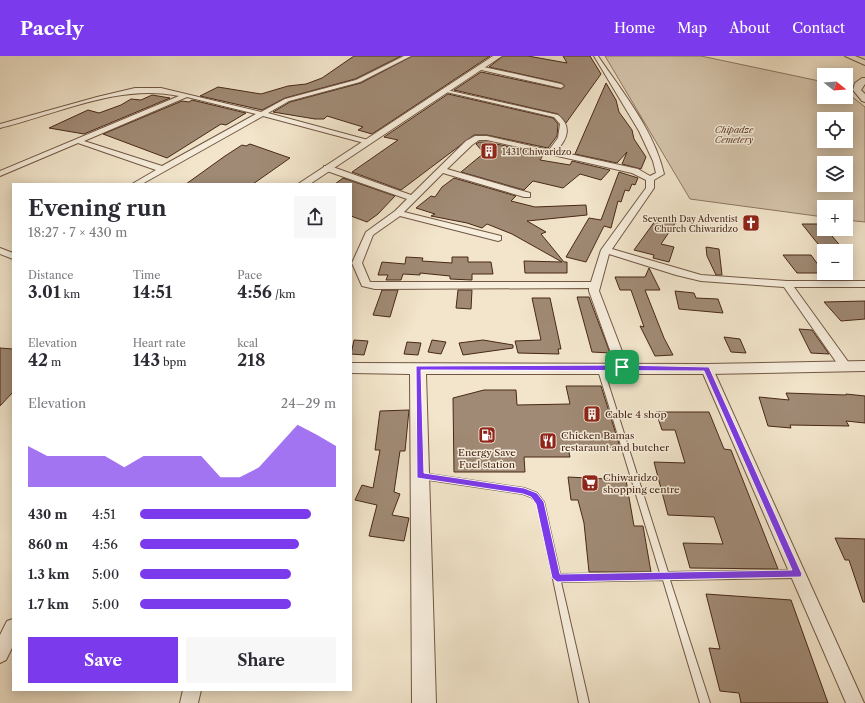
<!DOCTYPE html>
<html lang="en">
<head>
<meta charset="utf-8">
<style>
  :root { --surface:#fff; --page:#f7f7f7; --text:#2b2b33; --muted:#7c7c81; --accent:#7c3aed }
  body { margin:0; font-family:"Libre Caslon Text",serif; background:var(--page); color:var(--text); height:100vh; display:flex; flex-direction:column; font-size:15px; white-space:nowrap }
  * { box-sizing:border-box; margin:0 }
  p { font-size:13px; color:var(--muted) }
  .icon { flex:none; width:22px; height:22px; fill:none; stroke:currentColor; stroke-width:2; stroke-linecap:round; stroke-linejoin:round }
  .map { position:relative; flex:1; overflow:hidden }
  .side { position:absolute; left:12px; top:127px; width:340px; height:508px; display:flex; flex-direction:column; background:var(--surface); border-radius:0px; box-shadow:0 2px 10px #0003 }
  .side>* { flex:none }
  .needle { width:26px; rotate:107deg }
  .fabs { position:absolute; left:817px; top:12px; display:grid; gap:8px }
  .fabs a { display:grid; place-items:center; width:36px; height:36px; border-radius:0px; background:var(--surface); box-shadow:0 2px 10px #0003; font-size:20px }
  .pin { position:absolute; display:grid; place-items:center; width:34px; height:34px; color:#fff; margin:-17px; border-radius:8px; box-shadow:0 2px 6px #0006 }
  .round { display:grid; place-items:center; flex:none; width:42px; height:42px; border-radius:0px; background:var(--page) }
  .overview { display:flex; align-items:center; justify-content:space-between; height:68px; padding:0 16px }
  h1 { font-size:22px; font-weight:700; line-height:30px }
  .stats { display:grid; grid-template-columns:repeat(3,1fr); gap:6px; height:68px; padding:4px 16px }
  .stats div { display:grid; align-content:center }
  .stats b { font-size:17px; font-weight:700 }
  .stats small { font-size:11px; font-weight:400 }
  .stats p { font-size:11px }
  .chart { height:112px; padding:8px 16px }
  .chart p { display:flex; justify-content:space-between }
  .chart svg { width:100%; height:72px; margin-top:4px; fill:var(--accent); opacity:.7 }
  .cta { display:flex; gap:8px; margin-top:auto; padding:8px 16px }
  .cta a { flex:1; height:46px; border-radius:0px; background:var(--accent); color:#fff; font-size:16px; font-weight:700; line-height:46px; text-align:center }
  .cta a+a { background:var(--page); color:var(--text) }
  ul { padding:0 16px; list-style:none; font-size:13px }
  li { display:grid; grid-template-columns:64px 48px 1fr; align-items:center; height:30px }
  li i { height:10px; border-radius:5px; background:var(--accent) }
  header { display:flex; align-items:center; gap:24px; box-sizing:border-box; height:56px; padding:0 20px; background:var(--accent); color:#fff }
  header strong { font-size:19px }
  nav { display:flex; gap:22px; margin-inline-start:auto; font-size:14px }
  .map>svg:first-child { display:block }
</style>
</head>
<body>
<header>
<strong>Pacely</strong>
<nav><a>Home</a><a>Map</a><a>About</a><a>Contact</a></nav>
</header>
<div class="map">
<svg width="865" height="647" viewBox="0 0 865 647">
  <rect width="100%" height="100%" fill="#f2e5cb"/>
  <filter id="stains"><feTurbulence type="fractalNoise" baseFrequency=".005" numOctaves="4"/><feColorMatrix values="0 0 0 0 .2 0 0 0 0 .09 0 0 0 0 .02 0 0 0 .5 -.17"/></filter>
  <radialGradient id="worn" r=".72"><stop offset=".6" stop-color="#630" stop-opacity="0"/><stop offset="1" stop-color="#630" stop-opacity=".3"/></radialGradient>
  <!-- green -->
  <path fill="#d5c5ac" stroke="#8e7662" fill-rule="evenodd" d="M 605,0 L 701,0 L 824,26 L 824,41 L 846,41 L 846,36 L 865,51 L 865,166 L 846,164 L 846,151 L 824,151 L 824,161 L 690,143 ZM 824,63 L 846,63 L 846,85 L 824,85 ZM 824,107 L 846,107 L 846,129 L 824,129 Z"/>
  <!-- building -->
  <g fill="#a08a75" stroke="#482817">
    <path d="M 354,0 L 401,0 L 355,23 L 285,42 L 262,54 L 200,40 L 218,31 L 261,38 L 288,30 L 306,28 L 322,22 Z"/>
    <path d="M 412,0 L 490,0 L 372,78 L 358,74 L 363,71 L 327,60 L 324,63 L 315,63 L 273,56 L 290,46 L 361,27 Z"/>
    <path d="M 503,0 L 528,0 L 567,7 L 563,0 L 590,0 L 601,18 L 566,67 L 558,58 L 454,34 L 481,16 L 561,33 L 565,30 L 561,27 L 489,11 Z"/>
    <path d="M 606,27 L 616,44 L 619,56 L 632,74 L 634,83 L 646,101 L 641,113 L 622,108 L 627,96 L 617,107 L 575,98 Z"/>
    <path d="M 448,38 L 553,62 L 558,68 L 557,80 L 548,92 L 487,79 L 474,79 L 401,134 L 352,116 L 398,84 L 384,81 Z"/>
    <path d="M 152,39 L 170,42 L 84,78 L 49,72 L 88,54 L 99,57 L 121,49 L 131,43 L 141,44 Z"/>
    <path d="M 192,44 L 246,57 L 226,69 L 221,68 L 167,102 L 103,78 L 182,45 L 189,46 Z"/>
    <path d="M 479,86 L 487,86 L 544,98 L 540,104 L 570,109 L 572,105 L 610,114 L 601,124 L 580,118 L 563,132 L 533,125 L 524,134 L 461,116 L 484,97 L 476,88 Z"/>
    <path d="M 250,88 L 290,102 L 253,128 L 186,128 L 225,100 L 242,89 L 246,90 Z"/>
    <path d="M 619,116 L 638,122 L 635,129 L 632,128 L 629,135 L 625,134 L 621,146 L 618,145 L 611,172 L 604,170 L 586,206 L 566,201 L 589,162 L 601,164 Z"/>
    <path d="M 343,122 L 395,140 L 378,158 L 367,166 L 351,160 L 351,128 L 335,128 Z"/>
    <path d="M 454,122 L 516,140 L 511,145 L 535,151 L 586,149 L 587,159 L 527,165 L 546,176 L 541,178 L 564,206 L 567,206 L 567,217 L 525,217 L 524,205 L 562,206 L 512,178 L 487,168 L 482,172 L 467,167 L 431,160 L 435,158 L 416,152 L 431,140 L 435,141 L 442,131 Z"/>
    <path d="M 658,161 L 676,166 L 661,188 L 674,191 L 669,206 L 653,202 L 654,199 L 634,194 Z"/>
    <path d="M 802,168 L 822,168 L 824,173 L 826,173 L 843,193 L 822,193 Z"/>
    <path d="M 706,191 L 719,193 L 722,219 L 716,219 L 707,200 Z"/>
    <path d="M 783,199 L 811,199 L 824,217 L 797,217 Z"/>
    <path d="M 406,201 L 423,202 L 422,205 L 452,207 L 452,201 L 468,201 L 468,206 L 491,206 L 493,218 L 472,218 L 472,224 L 450,223 L 450,220 L 420,217 L 420,219 L 403,218 L 401,224 L 386,224 L 388,219 L 378,219 L 382,206 L 405,208 Z"/>
    <path d="M 649,212 L 660,234 L 645,234 L 664,282 L 673,299 L 655,300 L 640,270 L 644,271 L 631,234 L 620,234 L 615,221 L 645,221 Z"/>
    <path d="M 382,234 L 398,234 L 390,261 L 373,259 Z"/>
    <path d="M 458,234 L 472,234 L 471,253 L 456,252 Z"/>
    <path d="M 675,235 L 694,237 L 696,242 L 718,243 L 723,257 L 679,253 Z"/>
    <path d="M 577,241 L 589,241 L 610,297 L 592,296 Z"/>
    <path d="M 532,242 L 550,242 L 561,293 L 558,293 L 559,298 L 518,297 L 515,285 L 541,284 Z"/>
    <path d="M 865,245 L 865,263 L 841,265 L 824,246 Z"/>
    <path d="M 799,273 L 812,274 L 829,298 L 811,297 Z"/>
    <path d="M 724,281 L 740,283 L 746,297 L 731,296 Z"/>
    <path d="M 354,284 L 368,285 L 364,299 L 351,298 Z"/>
    <path d="M 432,284 L 446,286 L 441,298 L 428,296 Z"/>
    <path d="M 483,284 L 513,289 L 513,292 L 463,299 L 459,287 Z"/>
    <path d="M 407,286 L 421,287 L 418,299 L 404,298 Z"/>
    <path d="M 0,292 L 13,293 L 13,336 L 0,350 Z"/>
    <path d="M 566,330 L 601,330 L 620,391 L 568,392 L 570,401 L 524,401 L 525,416 L 454,416 L 453,342 L 484,334 L 516,334 L 517,349 L 570,348 Z"/>
    <path d="M 786,337 L 846,339 L 846,338 L 865,340 L 865,367 L 846,365 L 849,370 L 790,369 L 791,372 L 768,370 L 759,341 L 789,344 Z"/>
    <path d="M 409,354 L 405,395 L 400,395 L 394,436 L 400,438 L 392,459 L 409,462 L 404,485 L 369,480 L 377,449 L 355,444 L 362,429 L 373,432 L 380,394 L 375,394 L 380,355 Z"/>
    <path d="M 656,356 L 709,356 L 724,393 L 731,394 L 778,513 L 690,512 L 683,487 L 723,488 L 714,461 L 668,459 L 654,406 L 685,407 L 675,374 L 662,374 Z"/>
    <path d="M 568,421 L 626,424 L 634,470 L 643,470 L 651,516 L 589,516 L 584,467 L 578,444 L 571,444 Z"/>
    <path d="M 835,482 L 865,483 L 865,546 L 863,546 L 849,504 L 845,504 Z"/>
    <path d="M 706,538 L 791,544 L 828,647 L 741,647 L 739,637 L 720,635 L 709,592 L 720,593 Z"/>
  </g>
  <g fill="none" stroke-linecap="round" stroke-linejoin="round">
    <!-- service casing -->
    <g stroke="#725744" stroke-width="2">
      <path id="service" d="M 600,309 L 603,311 L 668,516 L 796,514 L 799,515 L 800,518 L 799,521 L 796,522 L 670,524 L 710,647 L 700,647 L 663,524 L 561,526 L 589,647 L 579,647 L 537,447 L 531,441 L 523,438 L 422,423 L 420,422 L 419,420 L 420,418 L 422,417 L 524,432 L 537,437 L 544,446 L 560,518 L 660,517 L 597,311 Z"/>
    </g>
    <!-- minor casing -->
    <g stroke="#725744" stroke-width="2">
      <g id="minor">
        <path d="M 404,0 L 411,0 L 360,26 L 289,45 L 268,57 L 368,84 L 368,88 L 263,60 L 142,128 L 132,128 L 156,114 L 78,87 L 0,120 L 0,115 L 179,40 C 120,27 57,58 0,72 L 0,68 L 97,41 L 135,32 L 161,32 L 261,56 L 285,43 L 356,24 ZM 187,41 L 256,58 L 162,110 L 84,85 Z"/>
        <path d="M 594,0 L 598,0 C 623,37 654,74 664,118 L 654,124 L 654,132 L 612,193 L 701,219 L 787,225 L 865,225 L 865,231 L 794,231 L 849,307 L 851,310 L 849,313 L 841,313 L 784,231 L 701,225 L 676,219 L 609,198 L 599,235 L 628,311 L 622,315 L 616,311 L 589,235 L 589,232 L 375,233 L 362,230 L 352,207 L 366,176 L 395,155 L 407,143 L 324,114 L 324,110 L 330,110 L 411,139 L 466,85 L 475,80 L 487,80 L 549,94 L 558,82 L 560,68 L 554,61 L 442,35 L 442,33 L 558,59 C 572,70 568,83 556,95 L 638,113 L 650,120 L 656,117 L 653,105 L 639,75 ZM 479,84 L 487,84 L 632,117 L 646,124 L 646,132 L 601,194 L 591,226 L 370,226 L 362,207 L 373,179 L 400,160 L 498,185 L 501,184 L 501,180 L 404,156 L 443,117 L 524,141 L 530,141 L 530,137 L 447,113 L 472,89 Z"/>
        <path d="M 479,10 L 561,28 L 564,30 L 561,32 L 477,13 L 477,11 Z"/>
        <path d="M 0,192 L 13,197 L 13,203 L 0,198 Z"/>
        <path d="M 707,309 L 713,313 L 864,647 L 846,647 L 701,313 Z"/>
        <path d="M 13,563 L 13,590 L 6,604 L 0,607 L 0,579 L 7,565 Z"/>
        <path d="M 183,634 L 201,634 L 198,647 L 180,647 Z"/>
      </g>
    </g>
    <!-- tertiary casing -->
    <g stroke="#725744" stroke-width="2">
      <g id="tertiary">
        <path d="M 493,0 L 502,0 L 310,128 L 298,128 Z"/>
        <path d="M 845,0 L 855,0 L 865,4 L 865,9 Z"/>
        <path d="M 862,22 L 865,22 L 865,28 L 861,34 L 865,38 L 865,46 L 862,45 L 853,34 L 855,27 Z"/>
        <path d="M 865,305 L 865,315 L 707,318 L 426,318 L 436,647 L 412,647 L 410,318 L 351,317 L 351,307 L 707,308 Z"/>
      </g>
    </g>
    <!-- service -->
    <use href="#service" fill="#f7eedd" fill-rule="evenodd"/>
    <!-- minor -->
    <use href="#minor" fill="#f7eedd" fill-rule="evenodd"/>
    <!-- tertiary -->
    <use href="#tertiary" fill="#f7eedd" fill-rule="evenodd"/>
  </g>
  <!-- route -->
  <path fill="#7c3aed" stroke="#fff" fill-rule="evenodd" d="M 622,309 L 709,311 L 802,518 L 801,521 L 557,526 L 552,522 L 536,448 L 531,441 L 523,438 L 417,422 L 416,310 ZM 421,314 L 704,315 L 792,514 L 560,518 L 544,446 L 537,437 L 524,432 L 424,417 Z"/>
  <!-- icons -->
  <defs>
    <g id="building-square" transform="scale(0.9)"><rect x="-9" y="-9" width="18" height="18" rx="4" fill="#8f2418" stroke="#f7eedd"/><path d="M-4-6H4V6H1V3H-1V6H-4ZM-2.5-4.3h1.7v1.8h-1.7ZM.8-4.3h1.7v1.8H.8ZM-2.5-1h1.7V.8h-1.7ZM.8-1h1.7V.8H.8Z" fill="#fff"/></g>
    <g id="church-square" transform="scale(0.9)"><rect x="-9" y="-9" width="18" height="18" rx="4" fill="#8f2418" stroke="#f7eedd"/><path d="M-1.2-6h2.4v3.5h3.3v2.4h-3.3V6h-2.4V-.1h-3.3v-2.4h3.3Z" fill="#fff"/></g>
    <g id="fuel-square" transform="scale(0.9)"><rect x="-9" y="-9" width="18" height="18" rx="4" fill="#8f2418" stroke="#f7eedd"/><path d="M-5.5-6h7V0h2V4h1.3V-2.5L3-4.5l.8-.8L6-3V5H2.5V1h-1V6h-7ZM-4.2-4.7v3.2H.2V-4.7Z" fill="#fff"/></g>
    <g id="restaurant-square" transform="scale(0.9)"><rect x="-9" y="-9" width="18" height="18" rx="4" fill="#8f2418" stroke="#f7eedd"/><path d="M-5-6h1v4h1v-4h1v4h1v-4h1v5L-1.5 .5V6h-2V.5L-5-1ZM5-6V6H3V1.5H1.5Q1.5-4 5-6Z" fill="#fff"/></g>
    <g id="supermarket-square" transform="scale(0.9)"><rect x="-9" y="-9" width="18" height="18" rx="4" fill="#8f2418" stroke="#f7eedd"/><path d="M-6-5.5h2.5l.6 2H6L4.5 2H-2.5L-4.4-4H-6ZM-1.5 3.2a1.3 1.3 0 1 0 .1 0ZM3 3.2a1.3 1.3 0 1 0 .1 0Z" fill="#fff"/></g>
  </defs>
  <g fill-rule="evenodd">
    <use href="#building-square" x="489" y="95"/>
    <use href="#church-square" x="751" y="167"/>
    <use href="#building-square" x="592" y="358"/>
    <use href="#fuel-square" x="487" y="379"/>
    <use href="#restaurant-square" x="548" y="385"/>
    <use href="#supermarket-square" x="590" y="427"/>
  </g>
  <g text-anchor="middle" dominant-baseline="central" stroke-width="3" stroke-linejoin="round" paint-order="stroke">
    <!-- far-park labels -->
    <g font-size="9" font-style="italic" fill="#644735" stroke="#f7eedd">
      <text x="734" y="73">Chipadze<tspan x="734" dy="10">Cemetery</tspan></text>
    </g>
    <!-- far-poi labels -->
    <g font-size="9" fill="#482817" stroke="#f7eedd" text-anchor="start">
      <text x="502" y="95">1431 Chiwaridzo</text>
      <text x="738" y="162" text-anchor="end">Seventh Day Adventist<tspan x="738" dy="10">Church Chiwaridzo</tspan></text>
    </g>
    <!-- poi labels -->
    <g font-size="10" fill="#482817" stroke="#f7eedd" text-anchor="start">
      <text x="605" y="358">Cable 4 shop</text>
      <text x="561" y="379">Chicken Bamas<tspan x="561" dy="12">restaraunt and butcher</tspan></text>
      <text x="487" y="396" text-anchor="middle">Energy Save<tspan x="487" dy="12">Fuel station</tspan></text>
      <text x="603" y="421">Chiwaridzo<tspan x="603" dy="12">shopping centre</tspan></text>
    </g>
  </g>
  <rect width="100%" height="100%" filter="url(#stains)"/>
  <rect width="100%" height="100%" fill="url(#worn)"/>
</svg>
<div class="fabs">
<a><svg class="needle" viewBox="-14 -14 28 28"><path d="M0-13l5 13h-10z" fill="#e53935"/><path d="M0 13l5-13h-10z" fill="#7c7c81"/></svg></a>
<a><svg class="icon" aria-label="locate" viewBox="0 0 24 24"><circle cx="12" cy="12" r="6"/><path d="M12 2v4M12 18v4M2 12h4M18 12h4"/></svg></a>
<a><svg class="icon" aria-label="layers" viewBox="0 0 24 24"><path d="M12 4l9 5-9 5-9-5zM3 14l9 5 9-5"/></svg></a>
<a>+</a>
<a>−</a>
</div>
<div class="pin" style="left:622px;top:311px;background:#1e9e55"><svg class="icon" aria-label="arrive" viewBox="0 0 24 24"><path d="M6 21V4h12l-3 4 3 4H6"/></svg></div>
<section class="side">
<div class="overview"><div><h1>Evening run</h1><p>18:27 · 7 × 430 m</p></div><a class="round"><svg class="icon" aria-label="share" viewBox="0 0 24 24"><path d="M12 15V3M7 8l5-5 5 5M5 13v7h14v-7"/></svg></a></div>
<div class="stats">
<div><p>Distance</p><b>3.01<small> km</small></b></div>
<div><p>Time</p><b>14:51</b></div>
<div><p>Pace</p><b>4:56<small> /km</small></b></div>
</div>
<div class="stats">
<div><p>Elevation</p><b>42<small> m</small></b></div>
<div><p>Heart rate</p><b>143<small> bpm</small></b></div>
<div><p>kcal</p><b>218</b></div>
</div>
<div class="chart"><p><span>Elevation</span>24–29 m</p>
<svg viewBox="0 0 160 44" preserveAspectRatio="none"><path d="M0 44V19L10 25L20 25L30 25L40 25L50 32L60 25L70 25L80 25L90 25L100 38L110 38L120 32L130 19L140 6L150 12L160 19V44z"/></svg>
</div>
<ul>
<li><b>430 m</b>4:51<i style="width:87%"></i></li>
<li><b>860 m</b>4:56<i style="width:81%"></i></li>
<li><b>1.3 km</b>5:00<i style="width:77%"></i></li>
<li><b>1.7 km</b>5:00<i style="width:77%"></i></li>
</ul>
<div class="cta"><a>Save</a><a>Share</a></div>
</section>
</div>
</body>
</html>
